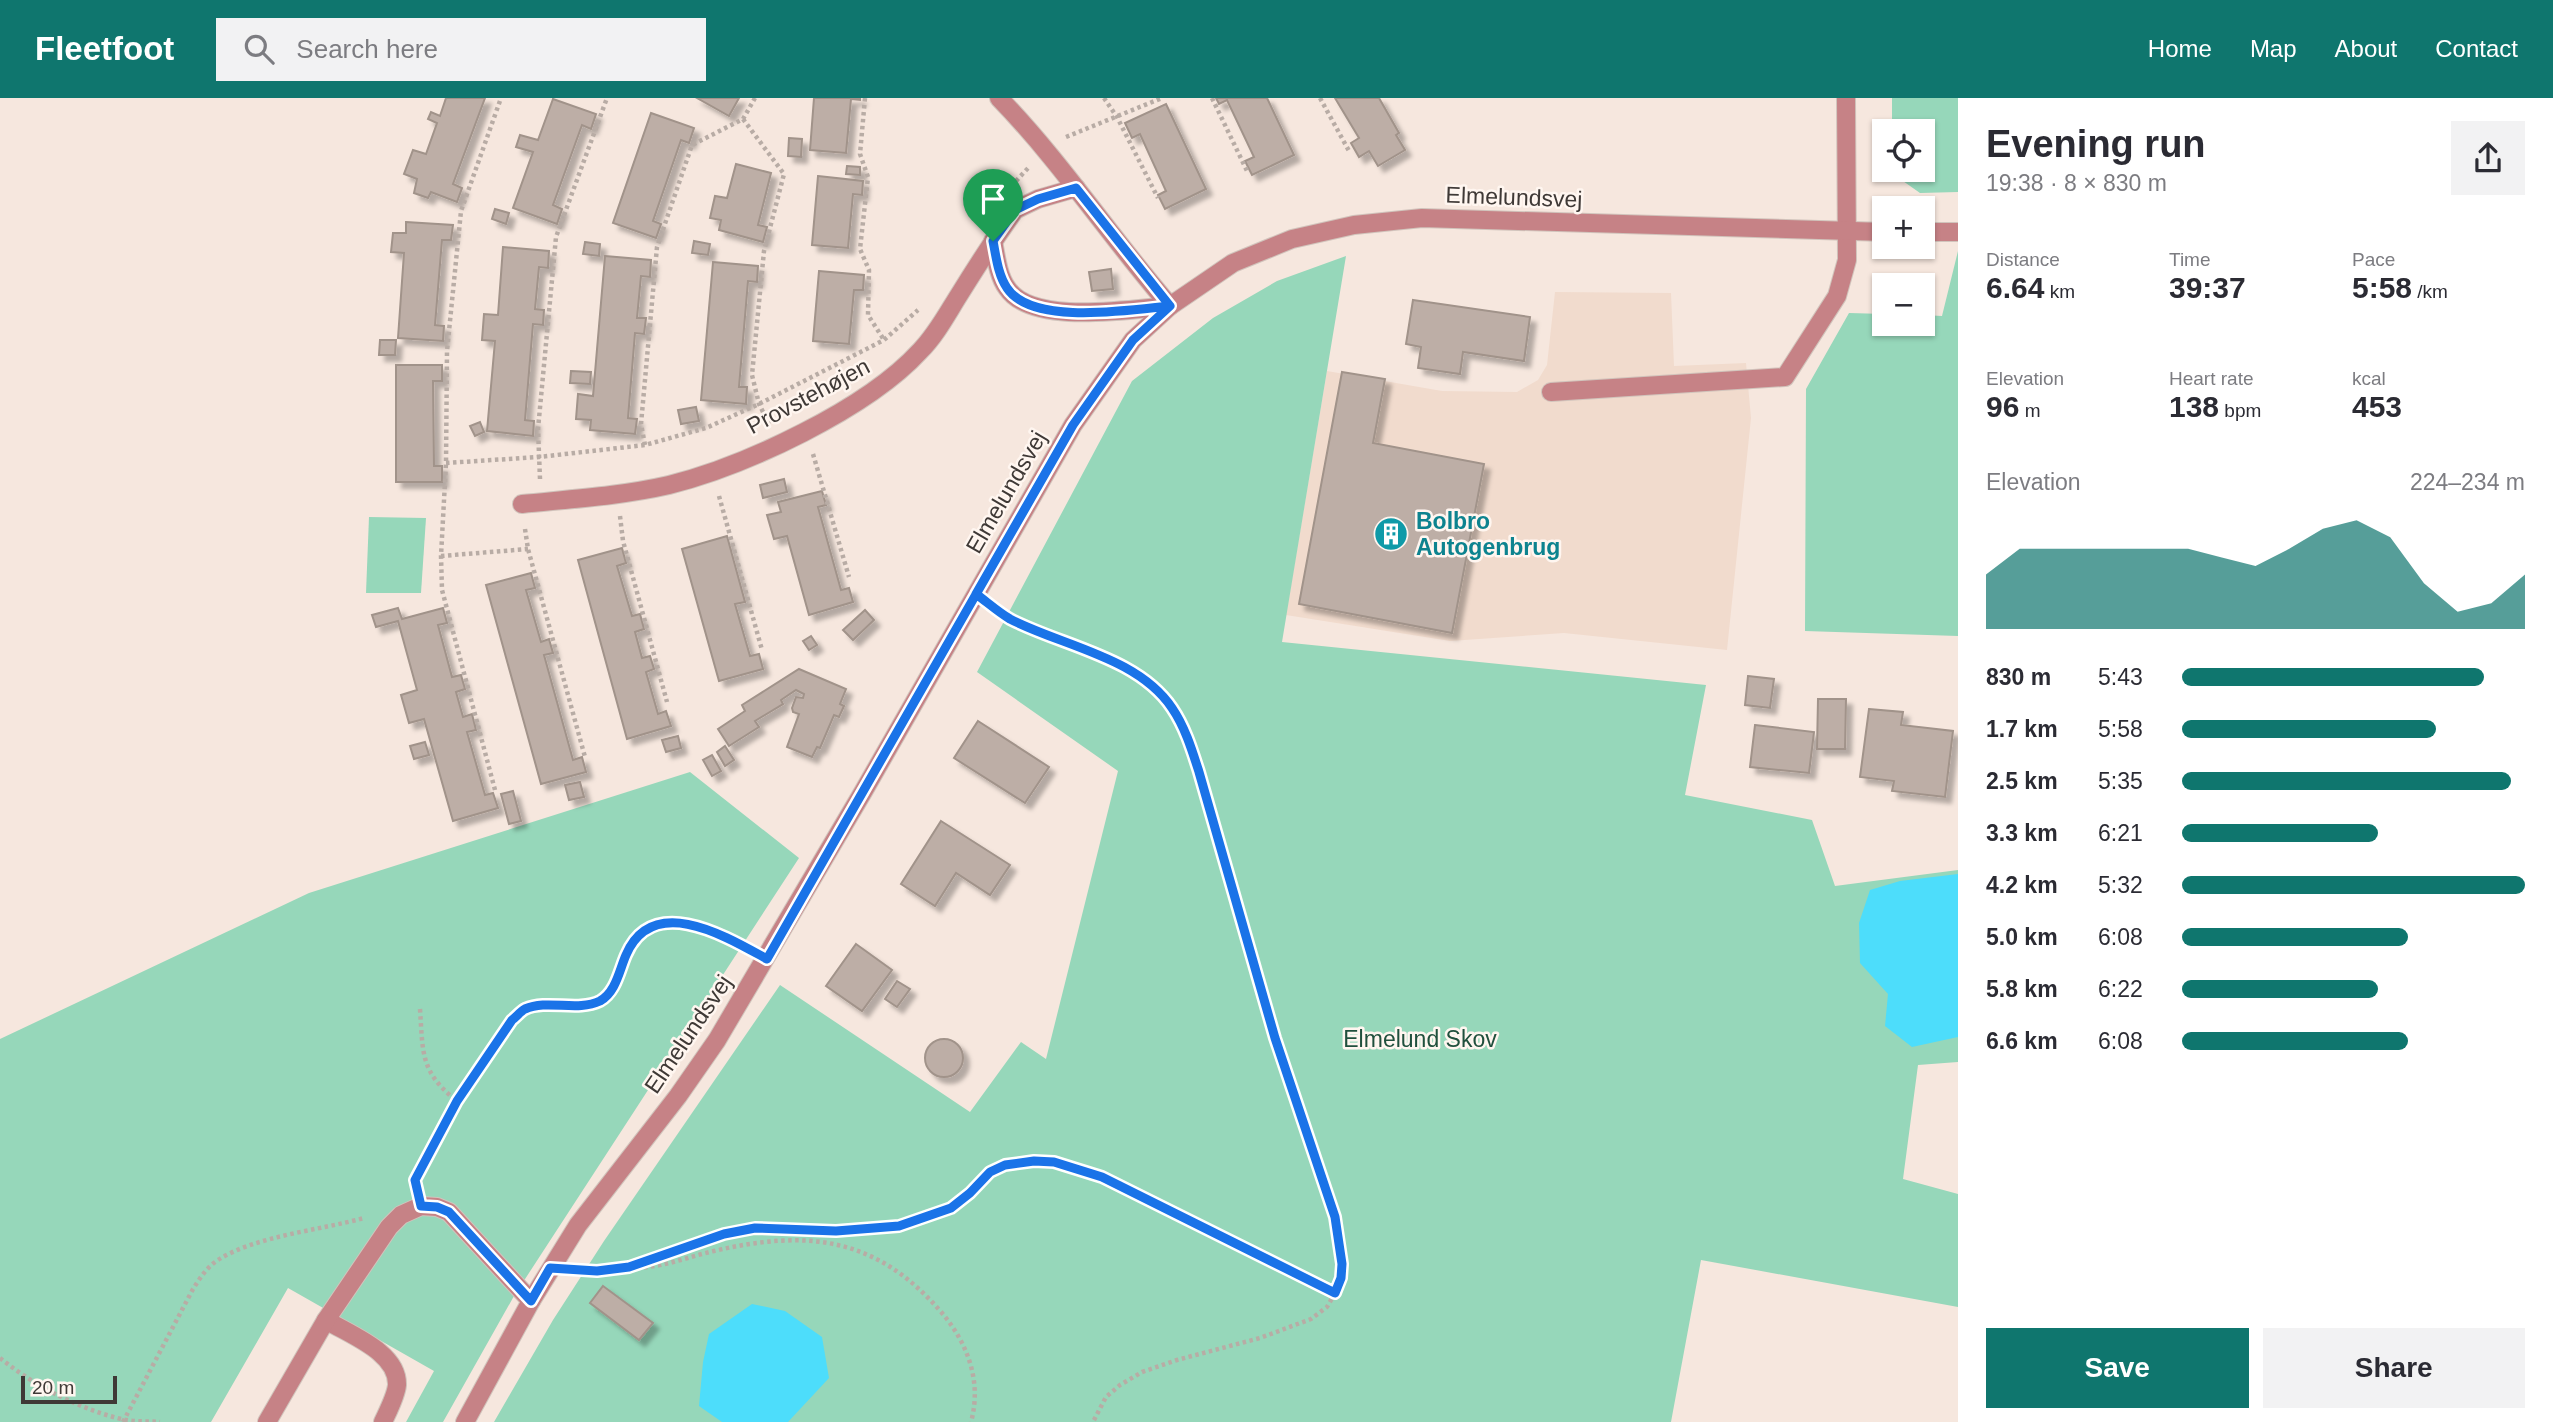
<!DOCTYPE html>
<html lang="en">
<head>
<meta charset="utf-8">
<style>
  :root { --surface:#fff; --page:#f2f2f3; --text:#2b2b33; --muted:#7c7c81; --accent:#0f766e }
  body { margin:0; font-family:Arial,sans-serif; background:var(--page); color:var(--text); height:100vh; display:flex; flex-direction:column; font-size:26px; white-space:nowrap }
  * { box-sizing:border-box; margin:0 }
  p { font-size:23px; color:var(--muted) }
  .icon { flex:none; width:38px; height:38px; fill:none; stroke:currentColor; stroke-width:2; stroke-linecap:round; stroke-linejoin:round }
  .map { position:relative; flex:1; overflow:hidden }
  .sheet { display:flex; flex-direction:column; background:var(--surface); width:595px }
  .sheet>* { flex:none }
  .tools { position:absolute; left:1872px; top:21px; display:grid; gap:14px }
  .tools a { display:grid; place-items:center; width:63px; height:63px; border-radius:0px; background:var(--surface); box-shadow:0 2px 5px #0004; font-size:35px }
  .scale { position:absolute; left:21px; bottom:18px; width:96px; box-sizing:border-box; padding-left:7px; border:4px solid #3f3936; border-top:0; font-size:19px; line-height:24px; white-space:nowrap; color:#3f3936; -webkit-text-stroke:5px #fff6f0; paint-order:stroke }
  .pin { position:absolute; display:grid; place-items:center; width:60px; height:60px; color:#fff; margin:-72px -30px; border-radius:50% 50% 50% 0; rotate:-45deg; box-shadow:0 0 7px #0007 }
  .pin .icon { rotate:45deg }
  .round { display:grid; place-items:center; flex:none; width:74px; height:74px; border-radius:0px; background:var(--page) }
  .head { display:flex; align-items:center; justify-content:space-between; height:119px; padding:0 28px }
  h1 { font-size:38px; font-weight:700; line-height:52px }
  .figures { display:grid; grid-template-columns:repeat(3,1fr); gap:10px; height:119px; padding:7px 28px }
  .figures div { display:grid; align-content:center }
  .figures b { font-size:30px; font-weight:700 }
  .figures small { font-size:19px; font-weight:400 }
  .figures p { font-size:19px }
  .chart { height:196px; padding:14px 28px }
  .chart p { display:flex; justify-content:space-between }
  .chart svg { width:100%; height:126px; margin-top:7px; fill:var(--accent); opacity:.7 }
  .button { display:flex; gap:14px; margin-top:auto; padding:14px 28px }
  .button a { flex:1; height:80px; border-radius:0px; background:var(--accent); color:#fff; font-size:28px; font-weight:700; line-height:80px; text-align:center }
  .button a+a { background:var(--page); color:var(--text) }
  ul { padding:0 28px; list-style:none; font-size:23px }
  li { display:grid; grid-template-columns:112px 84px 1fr; align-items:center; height:52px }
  li i { height:18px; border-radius:9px; background:var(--accent) }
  header { display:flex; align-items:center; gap:42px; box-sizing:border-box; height:98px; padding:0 35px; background:var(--accent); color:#fff }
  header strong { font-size:33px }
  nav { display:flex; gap:38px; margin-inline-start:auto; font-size:24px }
  .search { width:490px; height:63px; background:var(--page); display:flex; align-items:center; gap:18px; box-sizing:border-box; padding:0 24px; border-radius:0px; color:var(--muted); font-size:26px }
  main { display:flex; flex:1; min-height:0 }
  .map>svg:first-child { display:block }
</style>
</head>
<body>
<header>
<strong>Fleetfoot</strong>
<div class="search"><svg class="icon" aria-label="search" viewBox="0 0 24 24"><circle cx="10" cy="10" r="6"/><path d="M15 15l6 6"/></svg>Search here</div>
<nav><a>Home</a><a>Map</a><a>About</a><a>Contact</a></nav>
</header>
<main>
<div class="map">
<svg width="1958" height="1324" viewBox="0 0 1958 1324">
  <defs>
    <filter id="shadow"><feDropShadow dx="6" dy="6" stdDeviation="2" flood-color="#0004"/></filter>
  </defs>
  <rect width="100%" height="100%" fill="#f6e7de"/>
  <!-- built -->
  <path fill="#f1dbcd" d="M 1555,194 L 1671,195 L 1674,268 L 1746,265 L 1751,320 L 1727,552 L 1564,535 L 1450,543 L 1286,517 L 1327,273 L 1442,293 L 1517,294 L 1538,282 L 1547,267 Z"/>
  <!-- green -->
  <g fill="#96d7ba">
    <path d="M 1892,0 L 1958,0 L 1958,94 L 1920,95 L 1893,76 L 1893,72 L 1923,72 L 1923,33 L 1892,33 Z"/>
    <path d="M 1958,153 L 1958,538 L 1805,533 L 1806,291 L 1849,215 L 1885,216 L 1885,226 L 1923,226 L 1923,217 L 1942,218 Z"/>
    <path d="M 1346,158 L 1282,544 L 1706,587 L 1685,697 L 1812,722 L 1835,788 L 1958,772 L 1958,964 L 1918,967 L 1903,1081 L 1958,1096 L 1958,1209 L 1701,1162 L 1671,1324 L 494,1324 L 553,1222 L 604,1143 L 780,887 L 970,1014 L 1021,944 L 1046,961 L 1118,673 L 977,574 L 1132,283 L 1213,220 L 1277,183 Z"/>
    <path d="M 369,419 L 426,420 L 421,495 L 366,495 Z"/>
    <path d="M 690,674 L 799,760 L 514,1198 L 443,1324 L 406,1324 L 434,1273 L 288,1190 L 211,1324 L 0,1324 L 0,941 L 309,795 Z"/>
  </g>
  <!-- water -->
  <g fill="#4dddfb">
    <path d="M 1958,776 L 1958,939 L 1912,949 L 1885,928 L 1888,896 L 1860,865 L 1859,825 L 1870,792 L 1900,783 Z"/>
    <path d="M 752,1206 L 785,1213 L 822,1239 L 829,1280 L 788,1324 L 722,1324 L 699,1308 L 703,1264 L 709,1236 Z"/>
  </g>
  <!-- building -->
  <g fill="#bdaea6" stroke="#a1938a" stroke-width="2" filter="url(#shadow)">
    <path d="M 446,0 L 485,0 L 453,86 L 462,90 L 457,104 L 431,94 L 428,100 L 414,95 L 417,81 L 404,76 L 413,52 L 426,56 L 437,25 L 428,21 L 431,14 L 440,18 Z"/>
    <path d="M 697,0 L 739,0 L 729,18 Z"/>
    <path d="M 814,0 L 860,0 L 860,2 L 851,1 L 846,55 L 810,52 Z"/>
    <path d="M 1216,0 L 1267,0 L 1294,57 L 1252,77 L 1245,63 L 1254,59 L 1227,2 L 1219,6 Z"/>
    <path d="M 1335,0 L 1379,0 L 1399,35 L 1396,37 L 1405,52 L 1378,68 L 1369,53 L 1359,59 L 1351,45 L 1359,40 Z"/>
    <path d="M 553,1 L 596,16 L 591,31 L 582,27 L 553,107 L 562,111 L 557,126 L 513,110 L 533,54 L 516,49 L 520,37 L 538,42 Z"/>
    <path d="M 1166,6 L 1206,91 L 1165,111 L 1158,97 L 1166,93 L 1140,36 L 1132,40 L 1125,25 Z"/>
    <path d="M 651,15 L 694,30 L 689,45 L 681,42 L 653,123 L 661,126 L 656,140 L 613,125 Z"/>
    <path d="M 789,40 L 802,41 L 801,59 L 788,58 Z"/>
    <path d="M 736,66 L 771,75 L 758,127 L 767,129 L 763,144 L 719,132 L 721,122 L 710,120 L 715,98 L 727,100 Z"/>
    <path d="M 847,68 L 860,69 L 860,77 L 846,76 Z"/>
    <path d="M 818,78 L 863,83 L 862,97 L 853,96 L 848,150 L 812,147 Z"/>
    <path d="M 495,111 L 509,115 L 506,126 L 492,121 Z"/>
    <path d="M 406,124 L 453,127 L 451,142 L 442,142 L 435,227 L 444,228 L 443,243 L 398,240 L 404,155 L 391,154 L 393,135 L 406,135 Z"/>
    <path d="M 694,143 L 710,146 L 708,157 L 692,155 Z"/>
    <path d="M 585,144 L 600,146 L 599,158 L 583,156 Z"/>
    <path d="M 503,149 L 549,153 L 548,170 L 539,169 L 535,211 L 544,212 L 543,227 L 533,226 L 525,322 L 534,323 L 533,338 L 487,333 L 495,243 L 482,242 L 484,216 L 498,217 Z"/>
    <path d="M 605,158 L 651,162 L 650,179 L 641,178 L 637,220 L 646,220 L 644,236 L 635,235 L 628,320 L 637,321 L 635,336 L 590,332 L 591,322 L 576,321 L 578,296 L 593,298 Z"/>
    <path d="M 713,164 L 758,168 L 757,184 L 748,183 L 739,289 L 747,289 L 746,306 L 701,302 Z"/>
    <path d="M 1111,171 L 1113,191 L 1092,193 L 1089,174 Z"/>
    <path d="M 819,173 L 864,177 L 863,192 L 854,192 L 849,246 L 813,243 Z"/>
    <path d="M 1413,202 L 1530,219 L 1524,263 L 1463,254 L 1460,276 L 1418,270 L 1421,249 L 1406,246 Z"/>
    <path d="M 380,242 L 396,242 L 395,257 L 379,257 Z"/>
    <path d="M 396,267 L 442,267 L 442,283 L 433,283 L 434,368 L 442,368 L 442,384 L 396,384 Z"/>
    <path d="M 571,273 L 591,274 L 590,286 L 570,285 Z"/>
    <path d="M 1342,274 L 1385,281 L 1373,345 L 1484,366 L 1452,535 L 1299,506 Z"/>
    <path d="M 696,309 L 699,323 L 681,326 L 678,312 Z"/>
    <path d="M 480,324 L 484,334 L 475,338 L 470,328 Z"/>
    <path d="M 784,381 L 787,394 L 763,400 L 760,387 Z"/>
    <path d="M 822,393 L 826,407 L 818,409 L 841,492 L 849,490 L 853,504 L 809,517 L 787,438 L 774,441 L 767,417 L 781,414 L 778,404 Z"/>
    <path d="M 727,438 L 745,504 L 735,506 L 750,558 L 759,556 L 763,571 L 719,583 L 682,451 Z"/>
    <path d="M 622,450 L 626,465 L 617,468 L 632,518 L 640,516 L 644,531 L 635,534 L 642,560 L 650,558 L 654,571 L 646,574 L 658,616 L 666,613 L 671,628 L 627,641 L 578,462 Z"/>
    <path d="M 531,475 L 535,490 L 526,492 L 541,544 L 549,541 L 553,555 L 544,557 L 573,662 L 582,659 L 586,674 L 541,686 L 486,487 Z"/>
    <path d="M 398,510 L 402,521 L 443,510 L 447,525 L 438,527 L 452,579 L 461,577 L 465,591 L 456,594 L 463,619 L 472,616 L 476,632 L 467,634 L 485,697 L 493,695 L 498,710 L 453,723 L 424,621 L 409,625 L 401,597 L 417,592 L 398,523 L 376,529 L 372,517 Z"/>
    <path d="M 865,512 L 874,522 L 853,542 L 843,532 Z"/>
    <path d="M 811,538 L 817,547 L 809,552 L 803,543 Z"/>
    <path d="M 799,571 L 846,591 L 840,606 L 844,608 L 839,619 L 834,617 L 820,650 L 817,649 L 812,659 L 787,649 L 799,616 L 793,614 L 792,610 L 796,599 L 803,600 L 804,596 L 796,592 L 781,602 L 783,606 L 755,623 L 759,629 L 729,648 L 718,631 L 745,613 L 742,607 Z"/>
    <path d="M 1748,578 L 1774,581 L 1770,610 L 1745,607 Z"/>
    <path d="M 1818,601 L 1846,601 L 1845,651 L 1817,651 Z"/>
    <path d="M 1869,611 L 1903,614 L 1901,627 L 1953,633 L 1945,699 L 1892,693 L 1894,683 L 1860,679 Z"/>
    <path d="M 978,623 L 1049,669 L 1025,705 L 954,660 Z"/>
    <path d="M 1755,627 L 1814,634 L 1809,675 L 1750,669 Z"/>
    <path d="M 678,638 L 681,650 L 666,654 L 662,642 Z"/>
    <path d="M 425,644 L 429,657 L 414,661 L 410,648 Z"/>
    <path d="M 725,648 L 734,662 L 725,668 L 717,654 Z"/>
    <path d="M 712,657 L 721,673 L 712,678 L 703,662 Z"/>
    <path d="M 580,684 L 584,699 L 569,702 L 565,687 Z"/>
    <path d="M 513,693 L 521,723 L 509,726 L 501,696 Z"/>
    <path d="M 941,723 L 1010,767 L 990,797 L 956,775 L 935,808 L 901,786 Z"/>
    <path d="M 856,846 L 892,872 L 862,913 L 826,888 Z"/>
    <path d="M 897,883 L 910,891 L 897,909 L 885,901 Z"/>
    <circle cx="944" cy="960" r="19"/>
    <path d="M 603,1188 L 653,1225 L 639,1242 L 590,1205 Z"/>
  </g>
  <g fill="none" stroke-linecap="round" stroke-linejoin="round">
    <!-- minor casing -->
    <g stroke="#d1c4bc" stroke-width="20">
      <g id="minor">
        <path d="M 999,0 C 1062,65 1111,140 1170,208"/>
        <path d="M 1923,134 L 1958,134"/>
        <path d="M 993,143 C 996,158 998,178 1007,190 C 1032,228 1130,211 1170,208"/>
        <path d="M 1551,294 L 1785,279 L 1837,198 L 1847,162 L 1846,0"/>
        <path d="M 522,406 C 571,401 621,398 669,387 C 745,368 867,311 920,253 C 936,237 947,216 959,197 C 977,168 995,140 1015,112 L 1038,101 L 1076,90"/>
        <path d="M 326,1222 C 350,1237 398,1254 397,1287 C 396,1298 388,1313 383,1324"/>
        <path d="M 267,1324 L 326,1222 L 389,1129 L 401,1117 L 421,1108 L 437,1109 L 449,1114 L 531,1203"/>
        <path d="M 465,1324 L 531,1203 L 578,1127 L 678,998 L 717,942 L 863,694 L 1073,327 L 1133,242 L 1170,208 L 1233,165 L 1292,141 L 1354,127 L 1422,120 L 1885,134"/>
      </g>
    </g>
    <!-- path -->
    <g stroke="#b8aca5" stroke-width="4.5" stroke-dasharray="3.5 3.5" stroke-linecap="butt">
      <path d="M 865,0 L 860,56 L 868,79 L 860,151 L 869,172 L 868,217 L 884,242"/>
      <path d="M 1104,0 L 1117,19 L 1158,100"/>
      <path d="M 1212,0 L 1248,75"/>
      <path d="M 1320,0 L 1349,53"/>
      <path d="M 743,21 L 784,76 L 764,153 L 752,277 L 759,306 L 769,326"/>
      <path d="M 1066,39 L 1162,0"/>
      <path d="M 1016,83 L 1029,69"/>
      <path d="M 645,347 L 641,326 L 657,149 L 692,47 L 743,21 L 755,0"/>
      <path d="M 813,356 L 849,479"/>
      <path d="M 446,365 L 539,359 L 645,347 L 706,330 L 759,306 L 884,242 L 918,212"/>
      <path d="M 540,381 L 538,331 L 556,139 L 607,0"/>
      <path d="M 719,398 L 762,552"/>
      <path d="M 620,418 L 623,443 L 667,604"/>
      <path d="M 525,431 L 528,451 L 585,659"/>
      <path d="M 441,458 L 528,451"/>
      <path d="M 995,510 L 1009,520 L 1134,574 L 1161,596 L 1173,611 L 1188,640 L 1199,674 L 1255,874 L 1297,1007 L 1329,1098 L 1340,1140 L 1341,1180 L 1335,1195 L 1327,1209 L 1311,1221 L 1260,1240 L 1177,1262 L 1142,1274 L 1120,1287 L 1106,1299 L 1093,1324"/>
      <path d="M 495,692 L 442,492 L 441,458 L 446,365 L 447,253 L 461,113 L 501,0"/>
      <path d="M 420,911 C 423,955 420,974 457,1003"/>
      <path d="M 416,1085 L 415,1082 L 457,1003 L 512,922 C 516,919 520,913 525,911 C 548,901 576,914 599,904 C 615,896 620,874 625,859 C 646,803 707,828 745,849"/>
      <path d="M 630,1169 C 658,1172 686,1159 714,1153 C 808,1131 877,1139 942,1215 C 968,1246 982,1284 971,1324"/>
      <path d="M 580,1172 C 641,1175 694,1139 754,1131 C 803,1124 853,1140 902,1127 C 918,1123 937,1118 951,1109 C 967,1100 976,1083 991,1074 C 1007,1063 1034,1061 1052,1064 C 1085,1068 1117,1086 1146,1100 C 1210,1131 1272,1164 1335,1195"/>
      <path d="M 0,1260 C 35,1288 77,1310 121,1321 C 133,1324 147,1323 160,1324"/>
      <path d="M 123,1324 L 193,1191 C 200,1180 207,1169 218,1162 C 255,1138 321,1132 364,1120"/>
    </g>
    <!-- minor -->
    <use href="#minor" stroke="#c68286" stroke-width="18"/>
  </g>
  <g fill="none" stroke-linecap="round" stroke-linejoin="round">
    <!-- route casing -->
    <g stroke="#fff" stroke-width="14">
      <path id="route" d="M 993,143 C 996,158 998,177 1007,190 C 1032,228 1130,212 1170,208 L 1133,242 L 1073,327 L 767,861 C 727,839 653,794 626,857 C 619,873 616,894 600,903 C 577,914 548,901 525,911 C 521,913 516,919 512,922 L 457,1003 L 415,1082 L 421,1108 L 437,1109 L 449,1114 L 531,1203 L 550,1170 L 597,1173 L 629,1169 L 724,1136 L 755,1130 L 836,1133 L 899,1128 L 951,1110 L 970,1095 L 990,1074 L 1005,1067 L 1034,1063 L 1054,1064 L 1102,1079 L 1335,1195 L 1341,1180 L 1342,1166 L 1335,1119 L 1275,940 L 1199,674 C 1192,652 1185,629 1172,610 C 1138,559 1062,548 1010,521 C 998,514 987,504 976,496 L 1073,327 L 1133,242 L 1170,208 L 1076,90 L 1038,101 L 1015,112 L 993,143"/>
    </g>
    <!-- route -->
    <use href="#route" stroke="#1a73e8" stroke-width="9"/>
  </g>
  <!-- icons -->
  <defs>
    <g id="building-disc" transform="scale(1.75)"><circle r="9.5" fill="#0f9aa8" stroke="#fff6f0"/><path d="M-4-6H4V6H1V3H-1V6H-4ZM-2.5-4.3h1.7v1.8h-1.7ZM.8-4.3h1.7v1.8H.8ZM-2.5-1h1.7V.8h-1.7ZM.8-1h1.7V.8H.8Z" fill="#fff"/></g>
  </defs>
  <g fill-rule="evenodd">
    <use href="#building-disc" x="1391" y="436"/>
  </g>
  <g text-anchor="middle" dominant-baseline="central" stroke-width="5" stroke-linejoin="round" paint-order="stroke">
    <!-- street labels -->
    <g font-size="23" fill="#3f3936" stroke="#fff6f0">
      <text transform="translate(1514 99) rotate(2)">Elmelundsvej</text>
      <text transform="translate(808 298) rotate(-28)">Provstehøjen</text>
      <text transform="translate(1006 394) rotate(-60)">Elmelundsvej</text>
      <text transform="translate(688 936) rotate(-56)">Elmelundsvej</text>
    </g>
    <!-- culture labels -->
    <g font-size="23" font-weight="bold" fill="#0d838f" stroke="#fff6f0" text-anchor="start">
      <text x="1416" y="423">Bolbro<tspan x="1416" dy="26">Autogenbrug</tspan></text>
    </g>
    <!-- park labels -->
    <g font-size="23" fill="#20503d" stroke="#fff6f0">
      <text x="1420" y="941">Elmelund Skov</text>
    </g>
  </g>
</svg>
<div class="tools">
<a><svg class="icon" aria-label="locate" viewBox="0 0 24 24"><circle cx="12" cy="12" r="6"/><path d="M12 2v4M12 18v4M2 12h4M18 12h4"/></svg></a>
<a>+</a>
<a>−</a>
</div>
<div class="scale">20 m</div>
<div class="pin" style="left:993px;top:143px;background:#1e9e55"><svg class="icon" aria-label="arrive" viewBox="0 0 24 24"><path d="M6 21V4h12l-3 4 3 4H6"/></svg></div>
</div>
<section class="sheet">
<div class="head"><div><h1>Evening run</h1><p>19:38 · 8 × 830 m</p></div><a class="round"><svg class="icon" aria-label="share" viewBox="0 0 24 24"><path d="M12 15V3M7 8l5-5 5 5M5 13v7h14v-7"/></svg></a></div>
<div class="figures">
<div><p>Distance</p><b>6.64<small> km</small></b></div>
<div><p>Time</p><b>39:37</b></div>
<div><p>Pace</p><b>5:58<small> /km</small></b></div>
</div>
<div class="figures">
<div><p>Elevation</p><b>96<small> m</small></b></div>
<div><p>Heart rate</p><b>138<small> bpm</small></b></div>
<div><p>kcal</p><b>453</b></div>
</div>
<div class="chart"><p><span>Elevation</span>224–234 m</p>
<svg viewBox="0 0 160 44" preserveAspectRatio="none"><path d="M0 44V25L10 16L20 16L30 16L40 16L50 16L60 16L70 19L80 22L90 16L100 9L110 6L120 12L130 28L140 38L150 35L160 25V44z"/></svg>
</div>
<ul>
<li><b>830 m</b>5:43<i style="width:88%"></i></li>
<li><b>1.7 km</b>5:58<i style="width:74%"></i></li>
<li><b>2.5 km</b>5:35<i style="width:96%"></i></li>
<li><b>3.3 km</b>6:21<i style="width:57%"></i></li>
<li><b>4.2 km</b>5:32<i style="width:100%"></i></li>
<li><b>5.0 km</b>6:08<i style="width:66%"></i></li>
<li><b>5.8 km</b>6:22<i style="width:57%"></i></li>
<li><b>6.6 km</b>6:08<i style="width:66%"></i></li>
</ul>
<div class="button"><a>Save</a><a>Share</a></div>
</section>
</main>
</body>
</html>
